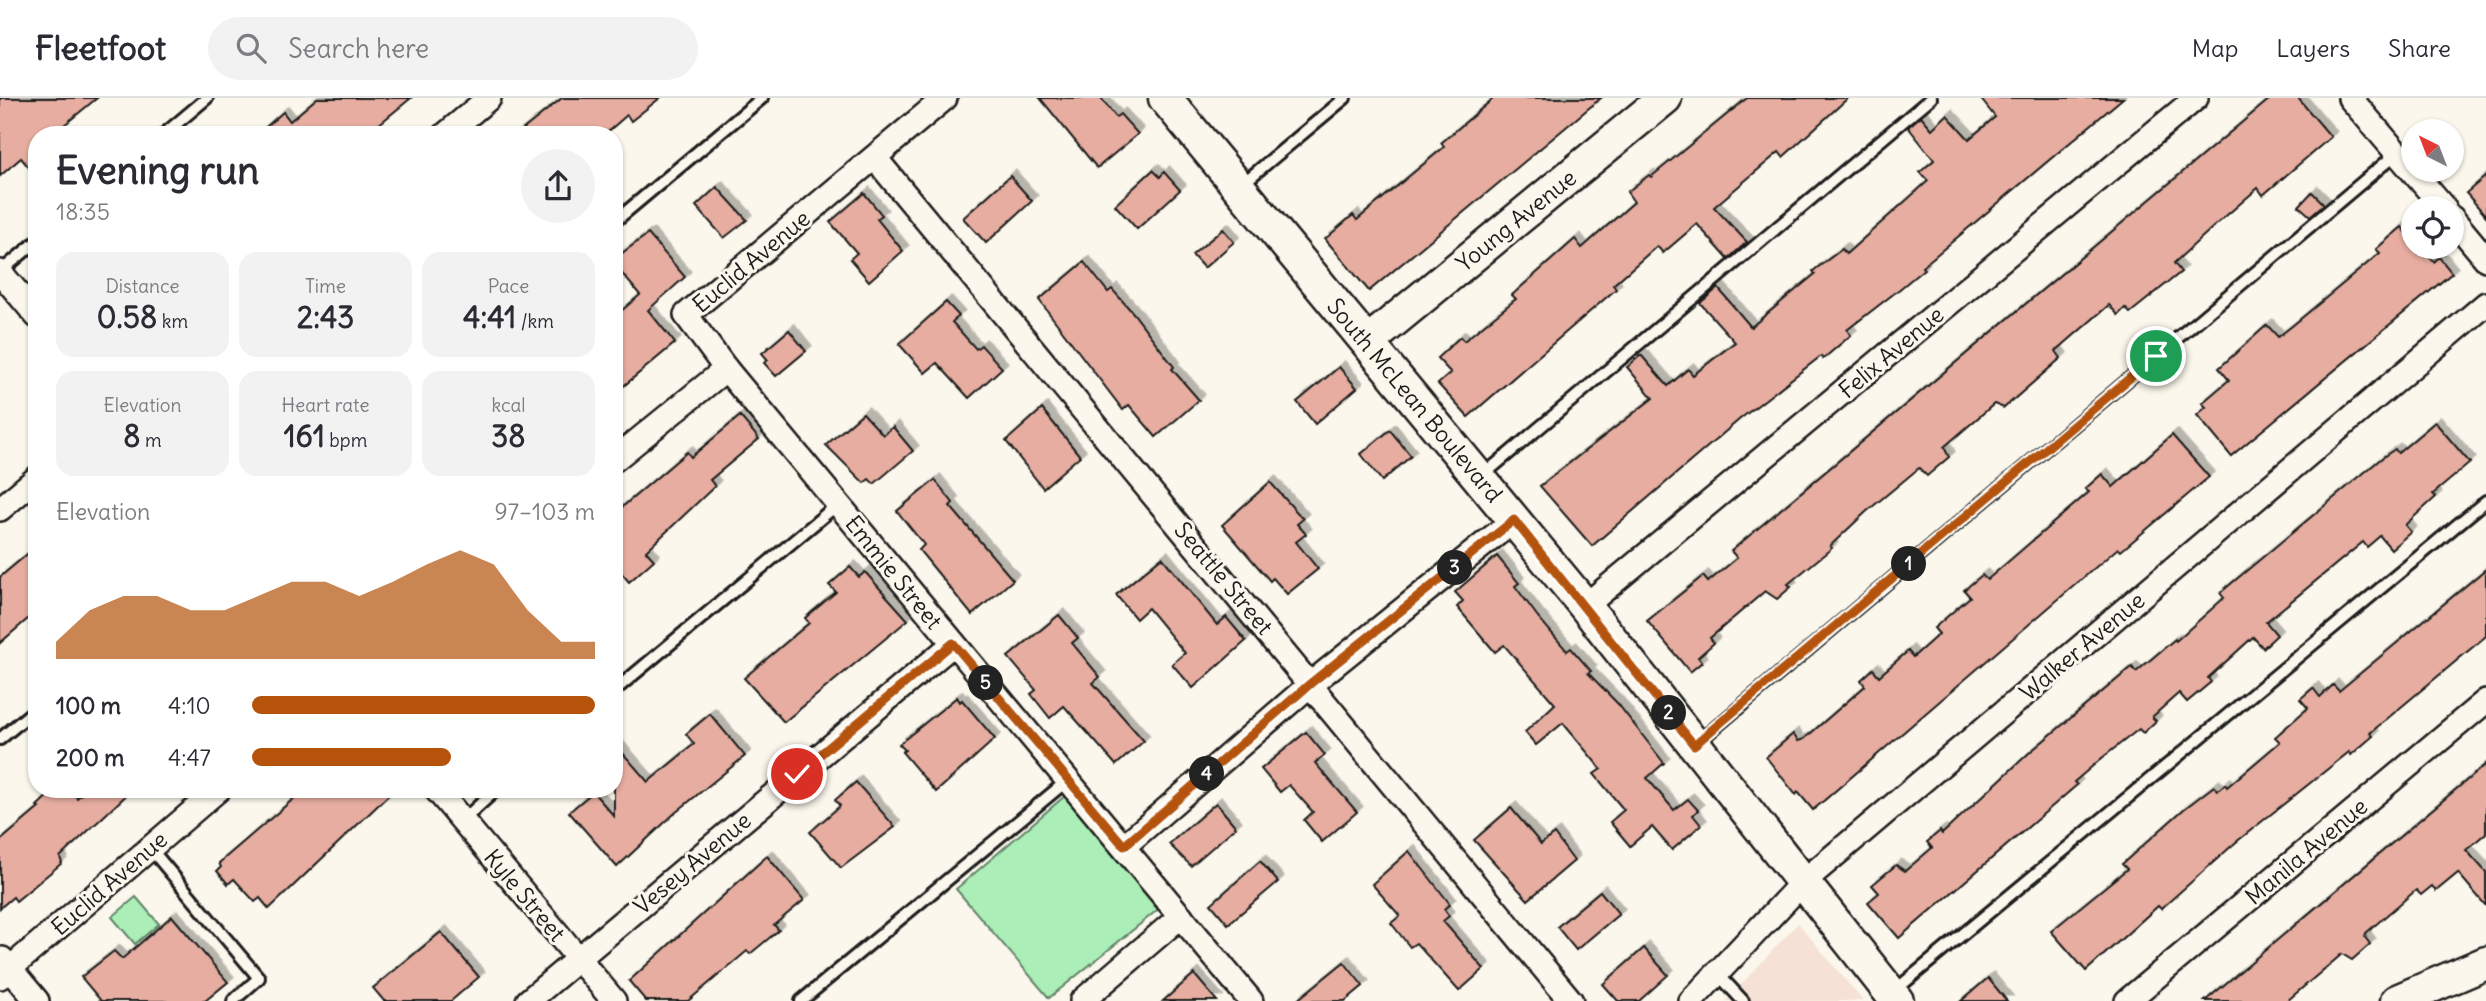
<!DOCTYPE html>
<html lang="en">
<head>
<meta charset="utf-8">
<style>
  :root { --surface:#fff; --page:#f2f2f3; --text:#2b2b33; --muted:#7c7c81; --line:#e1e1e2; --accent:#b45309 }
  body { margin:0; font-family:Delius,sans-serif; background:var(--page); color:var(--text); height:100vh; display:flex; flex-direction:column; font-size:26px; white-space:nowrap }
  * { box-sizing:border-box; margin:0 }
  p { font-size:23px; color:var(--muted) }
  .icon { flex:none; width:38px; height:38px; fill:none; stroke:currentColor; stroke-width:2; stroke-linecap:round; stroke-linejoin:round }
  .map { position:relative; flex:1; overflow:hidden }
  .drawer { position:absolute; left:28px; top:28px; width:595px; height:672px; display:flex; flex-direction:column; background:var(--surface); border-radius:28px; box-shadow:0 2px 5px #0004 }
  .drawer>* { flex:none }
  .needle { width:46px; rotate:318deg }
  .buttons { position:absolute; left:2401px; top:21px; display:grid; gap:14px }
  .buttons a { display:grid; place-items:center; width:63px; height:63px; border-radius:50%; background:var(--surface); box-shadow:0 2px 5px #0004; font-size:35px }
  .pin { position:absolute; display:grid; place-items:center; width:60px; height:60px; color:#fff; margin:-30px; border:4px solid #fff; border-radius:50%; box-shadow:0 2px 7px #0007 }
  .km { position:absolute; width:35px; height:35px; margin:-18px; border-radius:50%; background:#222; color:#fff; font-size:19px; line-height:35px; text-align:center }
  .round { display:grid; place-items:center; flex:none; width:74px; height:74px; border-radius:37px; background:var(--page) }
  .summary { display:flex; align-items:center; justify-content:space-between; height:119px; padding:0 28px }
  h1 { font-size:38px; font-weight:700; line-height:52px }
  .figures { display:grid; grid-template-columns:repeat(3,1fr); gap:10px; height:119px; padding:7px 28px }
  .figures div { display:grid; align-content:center; border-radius:18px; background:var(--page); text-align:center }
  .figures b { font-size:30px; font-weight:700 }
  .figures small { font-size:19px; font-weight:400 }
  .figures p { font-size:19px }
  .chart { height:196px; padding:14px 28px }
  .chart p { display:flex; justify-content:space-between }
  .chart svg { width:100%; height:126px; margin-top:7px; fill:var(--accent); opacity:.7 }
  ul { padding:0 28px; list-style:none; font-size:23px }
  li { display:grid; grid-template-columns:112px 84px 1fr; align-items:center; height:52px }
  li i { height:18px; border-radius:9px; background:var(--accent) }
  header { display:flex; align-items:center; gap:42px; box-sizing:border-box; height:98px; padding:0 35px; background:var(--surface); border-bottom:2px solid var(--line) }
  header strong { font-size:33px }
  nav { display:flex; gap:38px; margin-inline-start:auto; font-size:24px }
  .search { width:490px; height:63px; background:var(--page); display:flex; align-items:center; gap:18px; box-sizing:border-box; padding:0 24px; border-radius:38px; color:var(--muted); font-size:26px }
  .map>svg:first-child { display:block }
</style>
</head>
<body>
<header>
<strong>Fleetfoot</strong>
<div class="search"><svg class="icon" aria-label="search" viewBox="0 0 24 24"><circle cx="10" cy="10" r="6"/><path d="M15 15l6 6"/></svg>Search here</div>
<nav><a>Map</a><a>Layers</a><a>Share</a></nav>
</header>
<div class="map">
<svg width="2486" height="903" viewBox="0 0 2486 903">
  <defs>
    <filter id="shadow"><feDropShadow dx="5.5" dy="-5.5" stdDeviation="0" flood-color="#0004"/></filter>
  </defs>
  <rect width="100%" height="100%" fill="#fbf7ec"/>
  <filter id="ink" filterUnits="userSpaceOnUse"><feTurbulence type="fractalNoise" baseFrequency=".0143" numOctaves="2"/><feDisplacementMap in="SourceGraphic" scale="14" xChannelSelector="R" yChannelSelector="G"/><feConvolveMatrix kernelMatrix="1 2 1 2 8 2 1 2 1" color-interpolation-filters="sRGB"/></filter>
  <g filter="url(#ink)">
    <!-- built -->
    <path fill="#f5e1d5" d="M 1798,825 L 1863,903 L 1726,903 Z"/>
    <!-- green -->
    <g fill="#abeeb7" stroke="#64856a" stroke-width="2">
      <path d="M 1066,697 L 1161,809 L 1049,900 L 956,791 Z"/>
      <path d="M 136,799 L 159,826 L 135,846 L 112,819 Z"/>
    </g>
    <!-- building -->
    <g fill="#e6ada0" stroke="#1c1c1c" stroke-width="2" filter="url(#shadow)">
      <path d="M 0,0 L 97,0 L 52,37 L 37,37 L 37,79 L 21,60 L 0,78 Z"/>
      <path d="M 317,0 L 411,0 L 366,37 L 257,37 L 283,14 L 290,23 Z"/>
      <path d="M 562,0 L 660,0 L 631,23 L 627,17 L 604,37 L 516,37 Z"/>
      <path d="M 1040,0 L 1101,0 L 1116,19 L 1120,16 L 1138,36 L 1097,70 Z"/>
      <path d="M 1494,0 L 1601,0 L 1369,193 L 1325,141 L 1353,117 L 1357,122 L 1396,89 L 1444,49 L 1441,45 Z"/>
      <path d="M 1747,0 L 1848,0 L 1783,59 L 1779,54 L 1714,109 L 1747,144 L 1728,161 L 1697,126 L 1663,155 L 1657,148 L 1613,187 L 1616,191 L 1468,319 L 1438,286 L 1451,275 L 1437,260 L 1460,239 L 1464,243 L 1516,201 L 1512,197 L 1575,141 L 1582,150 L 1634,104 L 1627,94 L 1649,77 L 1651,79 Z"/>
      <path d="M 1980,0 L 2123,0 L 1922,169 L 1924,171 L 1896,194 L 1847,232 L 1851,237 L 1823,261 L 1821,258 L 1740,321 L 1592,448 L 1540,388 L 1653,300 L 1627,269 L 1641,257 L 1668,288 L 1688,271 L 1693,277 L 1735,244 L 1700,205 L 1718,190 L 1751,229 L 1815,176 L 1813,173 L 1842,151 L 1846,156 L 1928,83 L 1920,74 L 1934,62 L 1908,29 L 1921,18 L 1932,31 L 1947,17 L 1969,41 L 1995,19 Z"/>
      <path d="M 2271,0 L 2298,0 L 2331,39 L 2263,97 L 2258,90 L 2211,131 L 2174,165 L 2181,174 L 2130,215 L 2125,210 L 2118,217 L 2109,207 L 2056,253 L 2061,260 L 2004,310 L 1994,306 L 1944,349 L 1949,359 L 1927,378 L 1919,370 L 1866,414 L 1830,448 L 1832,450 L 1788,486 L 1791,489 L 1777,501 L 1765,493 L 1710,540 L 1714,545 L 1698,559 L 1702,564 L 1690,574 L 1647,523 L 1703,478 L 1708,484 L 1737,460 L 1731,453 Z"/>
      <path d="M 1153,72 L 1160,79 L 1164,74 L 1180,92 L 1137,131 L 1115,107 Z"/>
      <path d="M 1010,78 L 1032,103 L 986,145 L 963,120 Z"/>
      <path d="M 2486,78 L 2486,118 L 2466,95 Z"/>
      <path d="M 717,89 L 747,122 L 724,140 L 696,108 Z"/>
      <path d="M 2312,94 L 2324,106 L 2310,118 L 2299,108 Z"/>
      <path d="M 864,95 L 882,117 L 877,121 L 903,153 L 869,183 L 850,161 L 857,155 L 830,124 Z"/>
      <path d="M 2402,129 L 2413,143 L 2413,149 L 2421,149 L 2434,164 L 2439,159 L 2452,175 L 2231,358 L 2197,317 L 2206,309 L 2202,305 L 2229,282 L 2219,270 L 2267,227 L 2278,239 L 2292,228 L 2380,155 L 2376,151 Z"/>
      <path d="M 1223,131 L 1234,144 L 1204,170 L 1192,157 Z"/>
      <path d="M 648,136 L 685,179 L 648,212 L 675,245 L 614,296 L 614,219 L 640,197 L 614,166 L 614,161 Z"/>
      <path d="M 1084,164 L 1108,194 L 1112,191 L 1134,216 L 1174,269 L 1172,271 L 1199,302 L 1156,339 L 1129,307 L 1123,312 L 1039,202 Z"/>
      <path d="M 946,204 L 959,218 L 952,224 L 976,251 L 981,247 L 1002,270 L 969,300 L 937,265 L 925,275 L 899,246 Z"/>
      <path d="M 789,232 L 806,253 L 776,278 L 764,265 L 768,262 L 762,255 Z"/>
      <path d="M 1339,269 L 1357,290 L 1315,326 L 1297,304 Z"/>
      <path d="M 1042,311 L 1080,358 L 1043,390 L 1006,343 Z"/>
      <path d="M 863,315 L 883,337 L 893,329 L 913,353 L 874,386 L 869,381 L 864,385 L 826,347 Z"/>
      <path d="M 740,318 L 759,341 L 710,382 L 715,388 L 646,453 L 654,462 L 629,484 L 614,466 L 614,416 L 687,354 L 691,359 Z"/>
      <path d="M 2435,324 L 2470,365 L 2433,396 L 2436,399 L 2405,427 L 2411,434 L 2391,451 L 2380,438 L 2367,449 L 2363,444 L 2266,524 L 2277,537 L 2263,550 L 2253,539 L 2208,580 L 2211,584 L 2187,604 L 2179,595 L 2152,619 L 2156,623 L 2143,635 L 2139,631 L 2102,660 L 2074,684 L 2077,687 L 1899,840 L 1868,804 L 1879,795 L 1872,787 L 1896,767 L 1905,773 L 1932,750 L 1927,744 L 1940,733 L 1942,736 L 2030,654 L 2132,569 L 2136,574 L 2175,541 L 2176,543 L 2224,500 L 2220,495 L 2239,479 L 2383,359 L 2395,351 L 2398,355 Z"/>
      <path d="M 1390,332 L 1411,358 L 1382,383 L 1361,356 Z"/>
      <path d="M 2172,337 L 2209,379 L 2121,453 L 2118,450 L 1813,712 L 1798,694 L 1796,697 L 1766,659 L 1793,636 L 1798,643 L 1804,641 L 1865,588 L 1861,582 L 1873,571 L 1879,578 L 1908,553 L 1913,559 L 1939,536 L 1934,530 L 1970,499 L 1964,492 L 1982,477 L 1987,482 L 2089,394 L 2085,391 L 2102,376 L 2113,389 Z"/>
      <path d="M 935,382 L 953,405 L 950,408 L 1013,482 L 972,517 L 919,452 L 924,447 L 897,413 Z"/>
      <path d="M 1270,384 L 1303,421 L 1297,426 L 1306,436 L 1296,444 L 1318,471 L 1287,496 L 1273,480 L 1270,483 L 1222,427 Z"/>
      <path d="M 37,448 L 37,513 L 0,545 L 0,479 Z"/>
      <path d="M 1497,458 L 1519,485 L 1515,488 L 1538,519 L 1567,553 L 1571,550 L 1591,573 L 1588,575 L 1618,606 L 1664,665 L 1647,680 L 1674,712 L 1688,701 L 1698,712 L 1693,717 L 1701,727 L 1672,752 L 1652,729 L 1630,748 L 1610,724 L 1624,712 L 1594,676 L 1601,671 L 1563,625 L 1536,647 L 1525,634 L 1555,606 L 1504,547 L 1495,554 L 1457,509 L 1463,503 L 1455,494 Z"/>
      <path d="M 1162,459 L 1217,527 L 1226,519 L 1246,543 L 1193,590 L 1172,566 L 1185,555 L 1148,510 L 1136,521 L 1116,497 Z"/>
      <path d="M 850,469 L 859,479 L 865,474 L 908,522 L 784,624 L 744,580 L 809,525 L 805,520 L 836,494 L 829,487 Z"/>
      <path d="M 2486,471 L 2486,538 L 2370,635 L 2373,638 L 2351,657 L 2349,654 L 2235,745 L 2161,811 L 2158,808 L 2086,873 L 2051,833 L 2127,771 L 2122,766 L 2184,711 L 2214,688 L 2218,692 L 2225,686 L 2227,689 L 2280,644 L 2275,639 L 2308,610 L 2300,601 L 2313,590 L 2320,599 L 2333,587 L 2339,593 Z"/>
      <path d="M 1059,517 L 1078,540 L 1072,545 L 1100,579 L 1093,585 L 1144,643 L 1116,667 L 1064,608 L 1050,620 L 1031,596 L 1036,592 L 1008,559 Z"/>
      <path d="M 957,599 L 960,604 L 962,602 L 995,641 L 936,694 L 902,654 L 905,652 L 899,646 Z"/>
      <path d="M 710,616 L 745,658 L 675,715 L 617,769 L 569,714 L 593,694 L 614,718 L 614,645 L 648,684 L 694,646 L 686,636 Z"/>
      <path d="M 1306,634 L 1325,657 L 1315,665 L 1357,714 L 1322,744 L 1304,722 L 1313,714 L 1289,687 L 1280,694 L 1261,671 Z"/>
      <path d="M 2486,666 L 2486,735 L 2466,752 L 2486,774 L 2486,808 L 2458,775 L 2436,793 L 2432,788 L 2421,797 L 2416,792 L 2366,835 L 2365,839 L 2370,846 L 2352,862 L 2342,856 L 2287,903 L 2205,903 Z"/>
      <path d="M 856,684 L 895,729 L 841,770 L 810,734 L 840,708 L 835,702 Z"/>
      <path d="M 55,691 L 69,691 L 77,700 L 86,691 L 133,691 L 60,759 L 62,765 L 16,803 L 13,799 L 0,810 L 0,743 L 39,710 L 37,708 Z"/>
      <path d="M 305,691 L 395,691 L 269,811 L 260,800 L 255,804 L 234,781 L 228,786 L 217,773 L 221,769 L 219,765 Z"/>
      <path d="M 1216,705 L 1236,729 L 1191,768 L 1169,746 Z"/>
      <path d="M 1511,710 L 1541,746 L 1554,736 L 1574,763 L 1528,802 L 1474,742 Z"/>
      <path d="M 1409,753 L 1450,806 L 1444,811 L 1449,818 L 1443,823 L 1484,871 L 1459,893 L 1416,845 L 1410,849 L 1391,825 L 1400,818 L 1372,786 Z"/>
      <path d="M 767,758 L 804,802 L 774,827 L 779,832 L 750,856 L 747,853 L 688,903 L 646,903 L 629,883 Z"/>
      <path d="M 1260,763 L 1278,784 L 1228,826 L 1211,806 Z"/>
      <path d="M 1600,793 L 1619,816 L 1576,852 L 1557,829 Z"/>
      <path d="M 172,818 L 228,884 L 205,903 L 101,903 L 81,879 L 114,853 L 122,861 Z"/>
      <path d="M 441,834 L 479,879 L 451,903 L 384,903 L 373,890 Z"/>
      <path d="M 1644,850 L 1668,877 L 1639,903 L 1618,903 L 1603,886 Z"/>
      <path d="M 1344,864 L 1363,888 L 1345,903 L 1296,903 Z"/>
      <path d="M 1194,876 L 1217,903 L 1163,903 Z"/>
      <path d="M 1988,880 L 2007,903 L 1961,903 Z"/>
    </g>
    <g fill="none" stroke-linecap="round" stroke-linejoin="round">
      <!-- lane casing -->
      <g stroke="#1c1c1c" stroke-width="16">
        <g id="lane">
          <path d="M 163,37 L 207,0"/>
          <path d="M 1241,87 L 1345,0"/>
          <path d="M 614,124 L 762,0"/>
          <path d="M 0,174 L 37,143"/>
          <path d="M 1482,378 L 1931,0"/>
          <path d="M 614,593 L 838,406"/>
          <path d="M 0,641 L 37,610"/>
          <path d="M 1697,645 L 2397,55"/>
          <path d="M 462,723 L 497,691"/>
          <path d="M 150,750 L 259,880 L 233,903"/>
          <path d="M 1717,875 L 1743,903"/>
          <path d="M 1893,894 L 2486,403"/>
          <path d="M 801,903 L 1068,682"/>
        </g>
      </g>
      <!-- street casing -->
      <g stroke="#1c1c1c" stroke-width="28">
        <g id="street">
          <path d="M 945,0 L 686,217 L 726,271 L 1251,903"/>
          <path d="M 2350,0 L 2444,110"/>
          <path d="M 445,37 L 489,0"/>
          <path d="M 875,60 L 1571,903"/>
          <path d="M 2452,120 L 2486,161"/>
          <path d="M 0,174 L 37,218"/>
          <path d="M 614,362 L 726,271"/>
          <path d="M 0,411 L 37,380"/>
          <path d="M 1585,508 L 2196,0"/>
          <path d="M 436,691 L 614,903"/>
          <path d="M 1124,748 L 1312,585 L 1514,422"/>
          <path d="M 2,861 L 37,903"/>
          <path d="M 0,879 L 219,691"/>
          <path d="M 528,903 L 953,546"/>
          <path d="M 1082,903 L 1181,818"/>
          <path d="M 1691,903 L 1803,784 L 2486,206"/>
          <path d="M 2127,903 L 2486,603"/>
        </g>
      </g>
      <!-- secondary casing -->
      <g stroke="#1c1c1c" stroke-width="37">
        <g id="secondary">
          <path d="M 1165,0 L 1585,508 L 1897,903"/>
          <path d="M 1368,244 L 1665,0"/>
          <path d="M 2397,903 L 2486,865"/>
        </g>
      </g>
      <!-- lane -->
      <use href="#lane" stroke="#fbf7ec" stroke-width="10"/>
      <!-- street -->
      <use href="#street" stroke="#fbf7ec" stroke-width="23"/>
      <!-- secondary -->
      <use href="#secondary" stroke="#fbf7ec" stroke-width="32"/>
    </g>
  </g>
  <g fill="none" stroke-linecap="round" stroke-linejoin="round" filter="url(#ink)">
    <!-- route casing -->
    <g stroke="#fff" stroke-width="14">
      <path id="route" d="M 797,676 L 953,545 L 1124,748 L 1311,585 L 1514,422 L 1694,647 L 2156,258"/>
    </g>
    <!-- route -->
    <use href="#route" stroke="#b45309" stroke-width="9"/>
  </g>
  <g text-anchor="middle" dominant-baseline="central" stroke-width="6" stroke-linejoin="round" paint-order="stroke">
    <!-- street labels -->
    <g font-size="23" fill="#1c1c1c" stroke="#fbf7ec">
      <text transform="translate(1516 122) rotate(-39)">Young Avenue</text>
      <text transform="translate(751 163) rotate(-40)">Euclid Avenue</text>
      <text transform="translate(1891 254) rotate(-40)">Felix Avenue</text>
      <text transform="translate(1415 302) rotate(50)">South McLean Boulevard</text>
      <text transform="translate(894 474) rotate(51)">Emmie Street</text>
      <text transform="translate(1224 480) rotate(50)">Seattle Street</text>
      <text transform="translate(2082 548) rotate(-40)">Walker Avenue</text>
      <text transform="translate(2306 753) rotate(-40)">Manila Avenue</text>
      <text transform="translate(692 765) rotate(-40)">Vesey Avenue</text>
      <text transform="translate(109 785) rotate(-41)">Euclid Avenue</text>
      <text transform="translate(525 797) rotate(50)">Kyle Street</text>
    </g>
  </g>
</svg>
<div class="buttons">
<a><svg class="needle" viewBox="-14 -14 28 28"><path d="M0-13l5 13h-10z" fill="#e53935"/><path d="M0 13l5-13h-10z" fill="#7c7c81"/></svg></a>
<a><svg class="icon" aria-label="locate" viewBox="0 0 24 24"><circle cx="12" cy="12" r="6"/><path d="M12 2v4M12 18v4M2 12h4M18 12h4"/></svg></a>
</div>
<div class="pin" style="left:2156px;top:258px;background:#1e9e55"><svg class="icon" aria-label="arrive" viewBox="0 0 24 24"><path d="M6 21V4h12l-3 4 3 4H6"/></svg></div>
<div class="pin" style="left:797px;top:676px;background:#d93025"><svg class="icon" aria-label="check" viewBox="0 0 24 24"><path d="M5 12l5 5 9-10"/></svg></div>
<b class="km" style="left:1909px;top:466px">1</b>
<b class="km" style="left:1669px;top:615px">2</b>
<b class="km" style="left:1455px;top:470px">3</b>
<b class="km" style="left:1207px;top:676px">4</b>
<b class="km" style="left:986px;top:585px">5</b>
<section class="drawer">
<div class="summary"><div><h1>Evening run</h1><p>18:35</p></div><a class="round"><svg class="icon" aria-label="share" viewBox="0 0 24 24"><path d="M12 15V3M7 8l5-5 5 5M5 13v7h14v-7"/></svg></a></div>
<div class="figures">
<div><p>Distance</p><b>0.58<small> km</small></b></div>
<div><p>Time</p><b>2:43</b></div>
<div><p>Pace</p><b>4:41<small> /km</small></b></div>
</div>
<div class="figures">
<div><p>Elevation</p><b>8<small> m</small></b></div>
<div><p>Heart rate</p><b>161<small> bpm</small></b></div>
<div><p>kcal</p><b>38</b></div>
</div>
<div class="chart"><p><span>Elevation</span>97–103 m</p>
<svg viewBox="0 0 160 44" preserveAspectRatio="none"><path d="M0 44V38L10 27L20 22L30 22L40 27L50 27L60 22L70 17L80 17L90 22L100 17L110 11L120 6L130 11L140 27L150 38L160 38V44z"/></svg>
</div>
<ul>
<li><b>100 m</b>4:10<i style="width:100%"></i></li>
<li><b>200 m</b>4:47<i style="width:58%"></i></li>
</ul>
</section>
</div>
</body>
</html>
